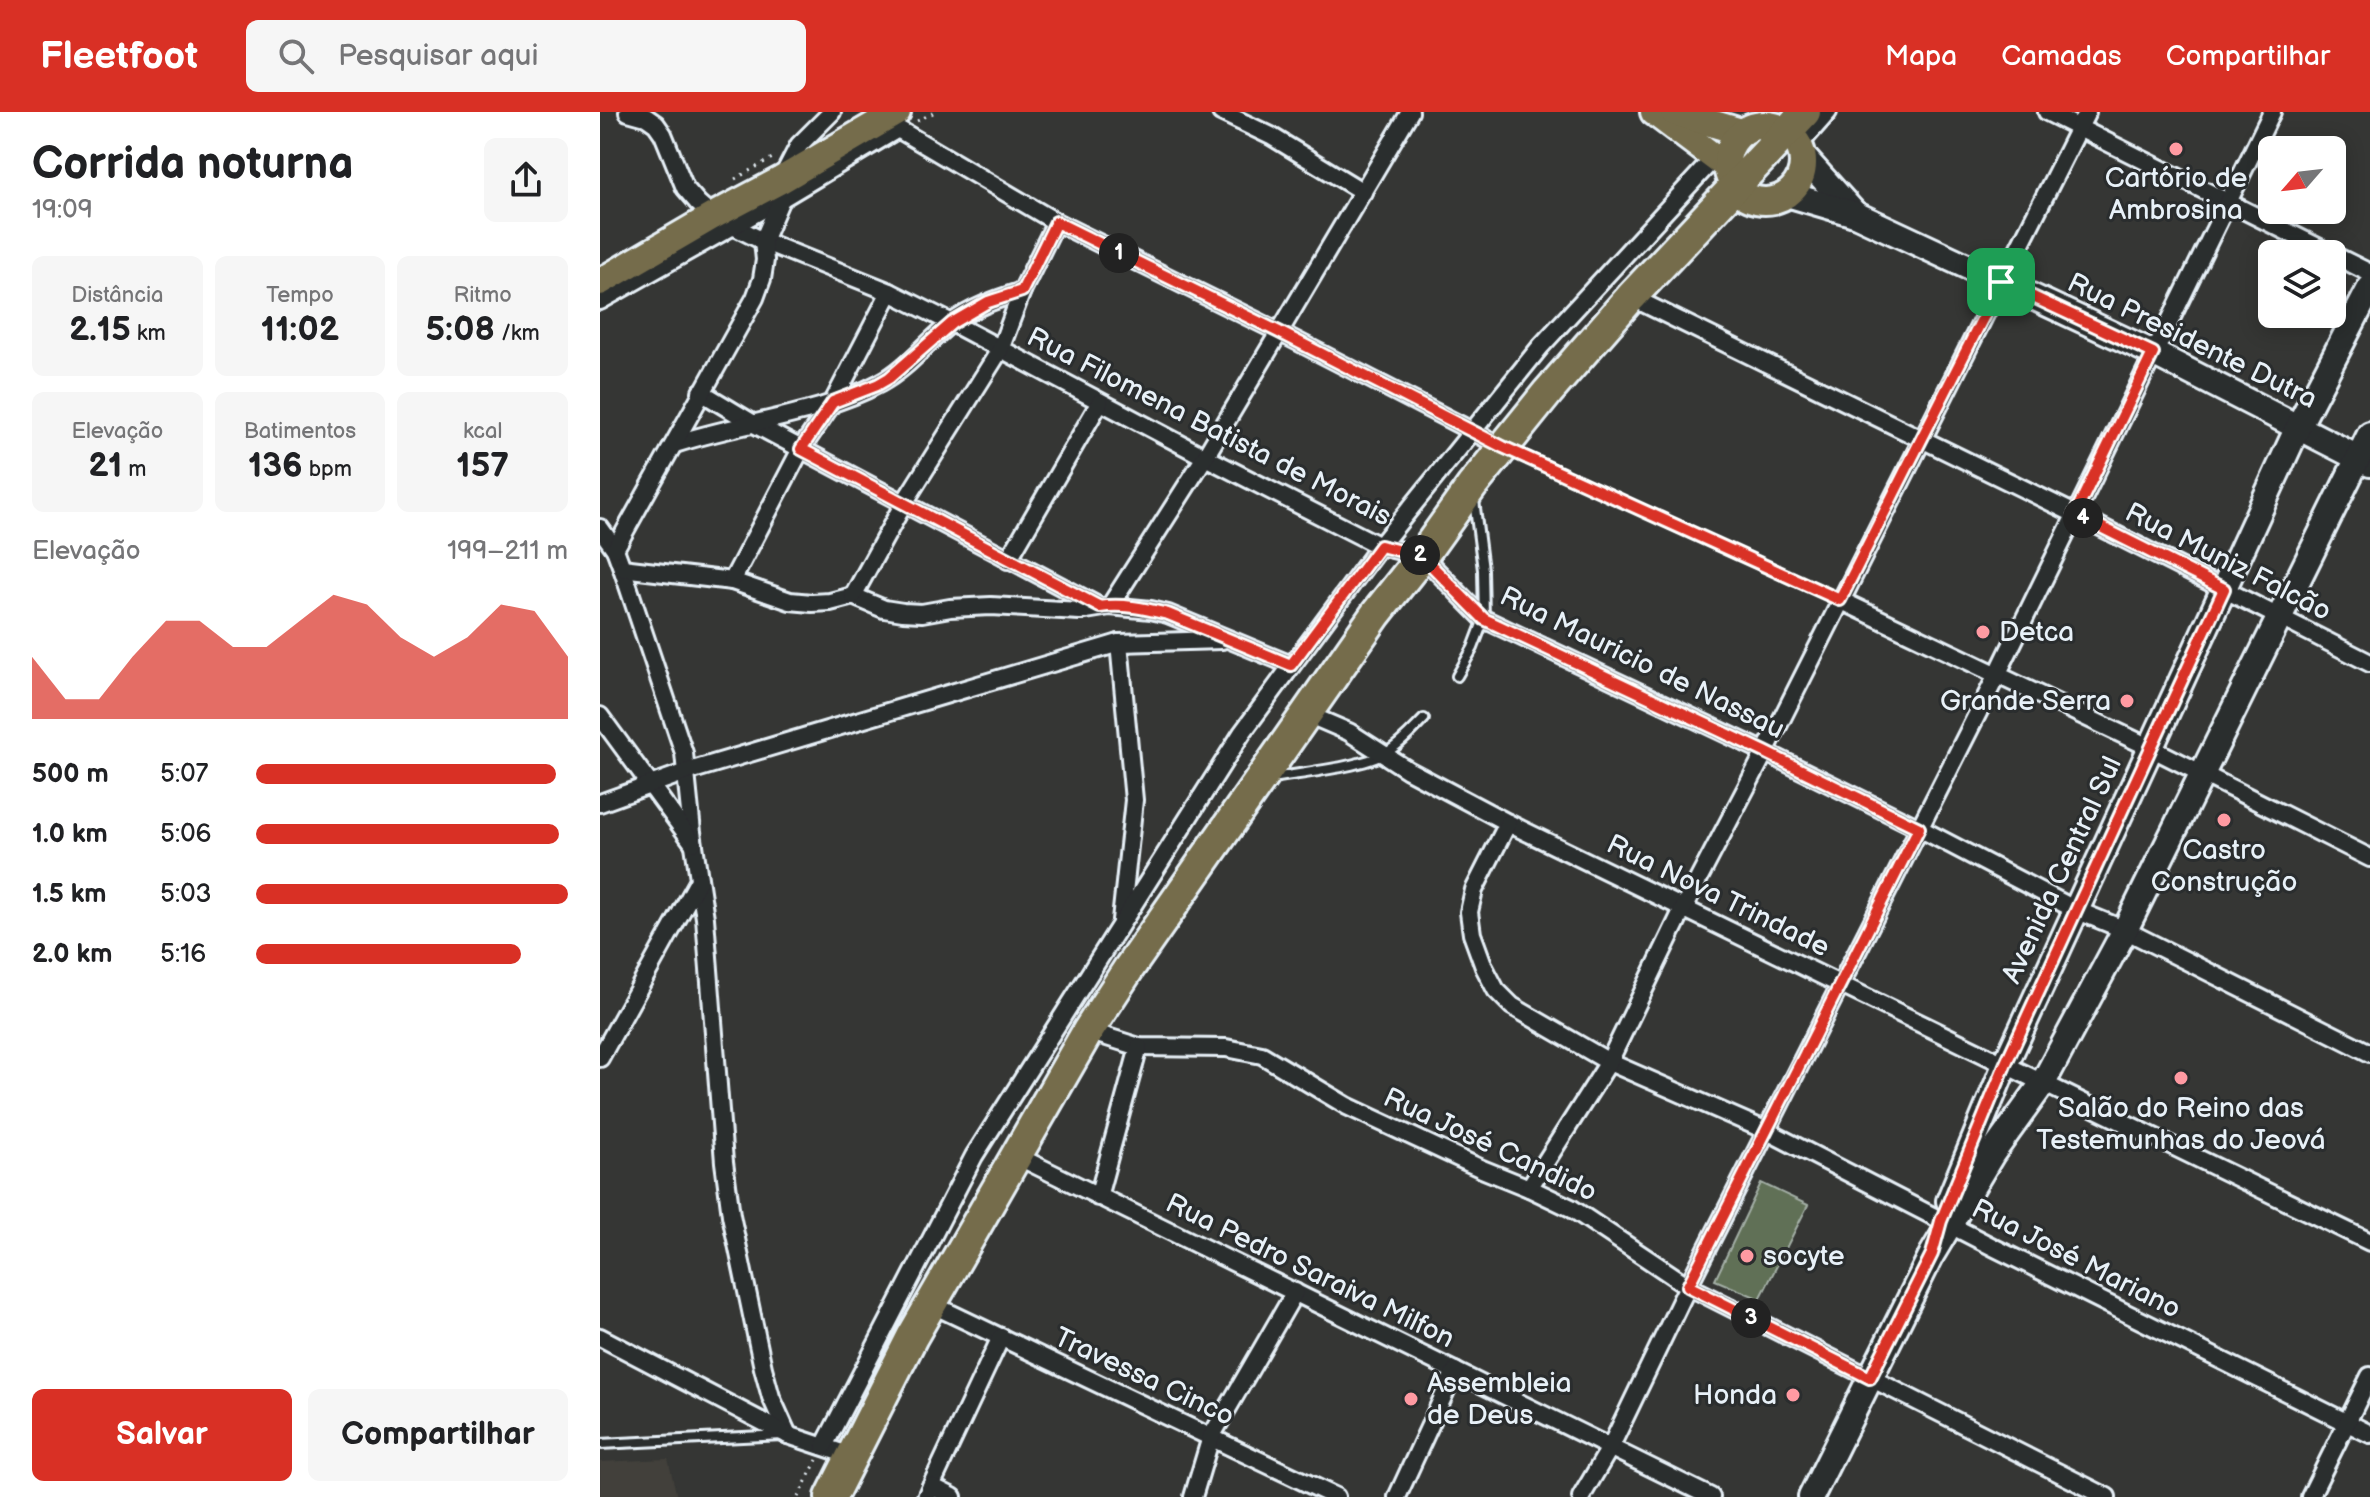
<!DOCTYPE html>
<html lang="pt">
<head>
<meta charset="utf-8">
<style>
  :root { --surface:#fff; --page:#f6f6f6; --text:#202124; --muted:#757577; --accent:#d93025 }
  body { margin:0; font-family:"Balsamiq Sans",sans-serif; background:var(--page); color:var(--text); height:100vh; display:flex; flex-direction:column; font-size:30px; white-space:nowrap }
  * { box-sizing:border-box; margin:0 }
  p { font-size:26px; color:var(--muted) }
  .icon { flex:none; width:44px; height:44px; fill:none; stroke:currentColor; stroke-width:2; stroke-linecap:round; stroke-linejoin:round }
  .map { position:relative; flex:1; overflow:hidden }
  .drawer { display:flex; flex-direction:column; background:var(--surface); width:600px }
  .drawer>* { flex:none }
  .needle { width:52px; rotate:242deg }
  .controls { position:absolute; left:1658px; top:24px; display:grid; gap:16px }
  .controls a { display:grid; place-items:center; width:88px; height:88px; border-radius:12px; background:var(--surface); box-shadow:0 4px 20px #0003; font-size:40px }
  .pin { position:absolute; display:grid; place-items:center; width:68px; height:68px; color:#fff; margin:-34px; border-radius:16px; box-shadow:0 4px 12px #0006 }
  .km { position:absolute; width:40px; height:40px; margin:-20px; border-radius:50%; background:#222; color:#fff; font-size:22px; line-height:40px; text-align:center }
  .round { display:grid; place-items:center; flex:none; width:84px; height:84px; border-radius:12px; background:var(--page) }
  .summary { display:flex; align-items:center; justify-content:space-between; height:136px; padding:0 32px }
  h1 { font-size:44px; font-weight:700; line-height:60px }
  .stats { display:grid; grid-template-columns:repeat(3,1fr); gap:12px; height:136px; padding:8px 32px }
  .stats div { display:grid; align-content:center; border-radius:12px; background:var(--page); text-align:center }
  .stats b { font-size:34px; font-weight:700 }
  .stats small { font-size:22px; font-weight:400 }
  .stats p { font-size:22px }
  .chart { height:224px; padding:16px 32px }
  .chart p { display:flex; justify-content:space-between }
  .chart svg { width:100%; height:144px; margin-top:8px; fill:var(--accent); opacity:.7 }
  .action { display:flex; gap:16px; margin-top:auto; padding:16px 32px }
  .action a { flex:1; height:92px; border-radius:12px; background:var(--accent); color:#fff; font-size:32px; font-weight:700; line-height:92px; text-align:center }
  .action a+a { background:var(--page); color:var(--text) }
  ul { padding:0 32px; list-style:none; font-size:26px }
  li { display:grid; grid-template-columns:128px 96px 1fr; align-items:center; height:60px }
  li i { height:20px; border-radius:10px; background:var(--accent) }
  header { display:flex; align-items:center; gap:48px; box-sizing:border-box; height:112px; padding:0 40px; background:var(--accent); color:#fff }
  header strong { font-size:38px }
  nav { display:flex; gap:44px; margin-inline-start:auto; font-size:28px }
  .search { width:560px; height:72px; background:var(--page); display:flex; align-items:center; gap:20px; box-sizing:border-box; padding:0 28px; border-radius:12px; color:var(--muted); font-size:30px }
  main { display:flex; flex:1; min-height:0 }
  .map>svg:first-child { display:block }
</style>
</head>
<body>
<header>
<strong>Fleetfoot</strong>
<div class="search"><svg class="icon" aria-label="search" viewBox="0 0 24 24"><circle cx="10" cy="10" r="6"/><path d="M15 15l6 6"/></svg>Pesquisar aqui</div>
<nav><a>Mapa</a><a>Camadas</a><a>Compartilhar</a></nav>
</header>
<main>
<section class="drawer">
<div class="summary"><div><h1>Corrida noturna</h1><p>19:09</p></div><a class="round"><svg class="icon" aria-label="share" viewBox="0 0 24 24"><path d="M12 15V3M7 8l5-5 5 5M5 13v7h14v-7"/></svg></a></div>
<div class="stats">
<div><p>Distância</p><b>2.15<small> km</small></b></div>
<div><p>Tempo</p><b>11:02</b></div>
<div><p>Ritmo</p><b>5:08<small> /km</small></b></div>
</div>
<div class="stats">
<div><p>Elevação</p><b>21<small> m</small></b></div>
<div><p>Batimentos</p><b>136<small> bpm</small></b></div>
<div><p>kcal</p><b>157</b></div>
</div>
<div class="chart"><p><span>Elevação</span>199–211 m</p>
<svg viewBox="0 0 160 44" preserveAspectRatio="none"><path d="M0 44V25L10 38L20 38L30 25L40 14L50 14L60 22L70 22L80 14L90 6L100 9L110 19L120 25L130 19L140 9L150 11L160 25V44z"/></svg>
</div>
<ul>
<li><b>500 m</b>5:07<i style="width:96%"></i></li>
<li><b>1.0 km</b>5:06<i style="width:97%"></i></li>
<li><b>1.5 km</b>5:03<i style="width:100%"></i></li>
<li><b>2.0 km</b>5:16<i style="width:85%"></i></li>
</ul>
<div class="action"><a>Salvar</a><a>Compartilhar</a></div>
</section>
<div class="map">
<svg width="1770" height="1385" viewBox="0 0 1770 1385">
  <rect width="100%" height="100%" fill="#353634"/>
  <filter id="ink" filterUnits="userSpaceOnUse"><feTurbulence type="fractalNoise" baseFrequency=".0125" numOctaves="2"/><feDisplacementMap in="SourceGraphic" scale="16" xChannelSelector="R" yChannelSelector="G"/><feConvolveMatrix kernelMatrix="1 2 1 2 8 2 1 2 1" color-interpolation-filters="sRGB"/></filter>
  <g filter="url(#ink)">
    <!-- built -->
    <path fill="#43413b" d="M 68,1347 L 77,1385 L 0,1385 L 0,1350 Z"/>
    <!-- green -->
    <path fill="#616f56" stroke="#a4b0a7" stroke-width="2" d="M 1161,1071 L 1208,1093 L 1160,1187 L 1115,1168 Z"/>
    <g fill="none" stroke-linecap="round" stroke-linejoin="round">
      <!-- lane casing -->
      <g stroke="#e8f1f8" stroke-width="14">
        <g id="lane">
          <path d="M 911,338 L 1240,488"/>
          <path d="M 857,564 L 873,536 L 884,507 L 883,458 L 874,388"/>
          <path d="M 673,666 C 702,661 762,655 786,641 C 801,632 812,619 824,607"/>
          <path d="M 0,1332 L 183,1323"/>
        </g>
      </g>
      <!-- street casing -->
      <g stroke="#e8f1f8" stroke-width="22">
        <g id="street">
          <path d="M 28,0 L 46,5 L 56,12 L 63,22 L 85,76 L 98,91 L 113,104 L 163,129 L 290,180 L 352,211 L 605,345 L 780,434 L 822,444 L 884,507 L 1165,640 L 1319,716 L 1476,798 L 1525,818 L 1770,941"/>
          <path d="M 621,0 L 671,24 L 763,80"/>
          <path d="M 1447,0 L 1770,161"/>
          <path d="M 285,6 L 298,17 L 456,110 L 679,220 L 903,335"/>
          <path d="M 1199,33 L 1228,0"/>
          <path d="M 1031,185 L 1475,402 L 1770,551"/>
          <path d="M 0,189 L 181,87 L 298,17"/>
          <path d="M 101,280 L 154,312 L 500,495"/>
          <path d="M 75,332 C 141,310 219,304 280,271 C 307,257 326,231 350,212 C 371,196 397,187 422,179 L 456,110"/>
          <path d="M 0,416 L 15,437 L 22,456 L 84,641 L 92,720 L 105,806 L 124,1050 L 131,1103 L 163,1256 L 171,1285 L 188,1323"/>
          <path d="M 15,437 L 155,186 L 162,167 L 165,148 L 163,129 L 181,87 L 181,68 L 199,33 L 232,0"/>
          <path d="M 408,448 L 500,290"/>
          <path d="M 22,456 L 132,469 L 190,489 L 212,491 L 230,490 L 253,484 L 284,497 L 303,500 L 322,501 L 350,496 L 391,494 L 480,499 L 510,494 L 551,498 L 568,502 L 691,553"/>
          <path d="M 132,469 L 201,337 L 233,290 L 290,180"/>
          <path d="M 253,484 L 304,391 L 400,238 L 422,179"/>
          <path d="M 1240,488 L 1551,636 L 1770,746"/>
          <path d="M 510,494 L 605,345 L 810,0"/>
          <path d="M 519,531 L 534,688 L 521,808"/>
          <path d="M 707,602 L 749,620 L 808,658 L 908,711 L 1770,1130"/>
          <path d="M 0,604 L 93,731"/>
          <path d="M 0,691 L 86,660 L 519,531 L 622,528"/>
          <path d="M 908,711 L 874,778 L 869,800 L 872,822 L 884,855 L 896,878 L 912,894 L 1009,950 L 1167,1019 L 1395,1136 L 1770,1322"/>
          <path d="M 488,919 L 539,935 L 626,936 L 662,943 L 747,994 L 882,1057 L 929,1076 L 971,1096 L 1088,1174 L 1507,1385"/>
          <path d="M 0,946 L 99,768"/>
          <path d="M 415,1043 L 1111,1385"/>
          <path d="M 929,1076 L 1009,950 L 1084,795 L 1165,640 L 1487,0"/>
          <path d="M 498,1085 L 539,935"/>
          <path d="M 331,1192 L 736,1385"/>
          <path d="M 0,1225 L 188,1323 L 251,1344"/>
          <path d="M 224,1334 L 374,1044 L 642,621 L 780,434 L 941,234 L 1115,45"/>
          <path d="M 331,1374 L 401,1225"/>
          <path d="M 326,1385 L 331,1374 L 353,1385"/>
          <path d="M 593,1385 L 611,1325 L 695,1180"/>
          <path d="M 797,1385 L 855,1259"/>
          <path d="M 981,1385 L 1011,1334 L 1088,1174 L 1397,563 L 1672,0"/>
          <path d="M 1710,1385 L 1770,1264"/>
        </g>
      </g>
      <!-- secondary casing -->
      <g stroke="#e8f1f8" stroke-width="30">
        <g id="secondary">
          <path d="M 1202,43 L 1255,102"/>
          <path d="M 1187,82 L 1255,102 L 1553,241 L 1770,352"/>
          <path d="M 1349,1089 L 1405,953 L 1698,315 L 1770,176"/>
          <path d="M 1211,1385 L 1332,1142 L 1392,1042 L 1443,971 L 1525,818 L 1770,322"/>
        </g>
      </g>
      <!-- primary casing -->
      <g stroke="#e8f1f8" stroke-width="32">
        <g id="primary">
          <path d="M 1054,0 L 1126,54"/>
          <path d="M 1074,0 L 1141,20"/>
          <circle cx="1165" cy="51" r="38"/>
          <path d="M 0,170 L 113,104 L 181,68 L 297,0"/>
        </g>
      </g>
      <!-- highway casing -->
      <g stroke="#e8f1f8" stroke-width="36">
        <path id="highway" d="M 231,1385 L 312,1225 L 488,919 L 529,856 L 776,502 L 822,444 L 872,374 L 948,280 L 1031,185 L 1205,0"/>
      </g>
      <!-- path -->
      <g stroke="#e8f1f8" stroke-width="3" stroke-dasharray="2 6" stroke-linecap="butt">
        <path d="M 317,9 L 335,0"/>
        <path d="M 135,67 L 174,45"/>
        <path d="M 198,1385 L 217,1348"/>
      </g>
      <!-- lane -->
      <use href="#lane" stroke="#2a2d2e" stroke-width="8"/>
      <!-- street -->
      <use href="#street" stroke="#2a2d2e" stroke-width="16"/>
      <!-- secondary -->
      <use href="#secondary" stroke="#2a2d2e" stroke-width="24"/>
      <!-- primary -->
      <use href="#primary" stroke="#746c4b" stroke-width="26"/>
      <!-- highway -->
      <use href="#highway" stroke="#746c4b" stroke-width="30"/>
    </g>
  </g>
  <g fill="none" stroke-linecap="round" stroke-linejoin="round" filter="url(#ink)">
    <!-- route casing -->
    <g stroke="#fff" stroke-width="16">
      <path id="route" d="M 456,110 L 679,220 L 903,335 L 1240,488 L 1401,170 L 1553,241 L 1475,402 L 1624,477 L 1405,953 L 1341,1109 L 1332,1142 L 1270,1266 L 1088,1174 L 1319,716 L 1165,640 L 884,507 L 822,444 L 780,434 L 691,553 L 568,502 C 547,497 522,491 500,495 L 201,337 L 233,290 L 277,273 L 289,266 L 352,211 L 388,190 L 422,179 Z"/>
    </g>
    <!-- route -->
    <use href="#route" stroke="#d93025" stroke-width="10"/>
  </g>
  <!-- markers -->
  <g fill="#ff9aa2" stroke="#2a2d2e" stroke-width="3">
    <circle cx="1576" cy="37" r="8"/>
    <circle cx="1383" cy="520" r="8"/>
    <circle cx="1527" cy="589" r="8"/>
    <circle cx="1624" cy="708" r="8"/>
    <circle cx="1581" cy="966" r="8"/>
    <circle cx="1147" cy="1144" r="8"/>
    <circle cx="1193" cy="1283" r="8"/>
    <circle cx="811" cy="1287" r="8"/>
  </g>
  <g text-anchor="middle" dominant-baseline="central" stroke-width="6" stroke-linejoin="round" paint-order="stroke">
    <!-- poi labels -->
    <g font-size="28" fill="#e8f1f8" stroke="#2a2d2e">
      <text x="1576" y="66">Cartório de<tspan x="1576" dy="32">Ambrosina</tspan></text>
      <text x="1399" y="520" text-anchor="start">Detca</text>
      <text x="1511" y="589" text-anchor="end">Grande Serra</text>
      <text x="1624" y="738">Castro<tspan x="1624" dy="32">Construção</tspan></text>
      <text x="1581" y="996">Salão do Reino das<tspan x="1581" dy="32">Testemunhas do Jeová</tspan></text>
      <text x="1163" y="1144" text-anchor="start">socyte</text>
      <text x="827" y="1271" text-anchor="start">Assembleia<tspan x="827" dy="32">de Deus</tspan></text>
      <text x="1177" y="1283" text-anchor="end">Honda</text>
    </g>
    <!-- street labels -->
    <g font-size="28" fill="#e8f1f8" stroke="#2a2d2e">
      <text transform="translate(1592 229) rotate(26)">Rua Presidente Dutra</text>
      <text transform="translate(609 315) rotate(27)">Rua Filomena Batista de Morais</text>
      <text transform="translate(1628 450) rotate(27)">Rua Muniz Falcão</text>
      <text transform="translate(1042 551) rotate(26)">Rua Mauricio de Nassau</text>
      <text transform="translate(1462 758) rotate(-65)">Avenida Central Sul</text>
      <text transform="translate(1118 784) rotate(26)">Rua Nova Trindade</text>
      <text transform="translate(890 1033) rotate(25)">Rua José Candido</text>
      <text transform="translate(1476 1147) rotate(27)">Rua José Mariano</text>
      <text transform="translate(710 1159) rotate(26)">Rua Pedro Saraiva Milfon</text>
      <text transform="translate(544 1265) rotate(25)">Travessa Cinco</text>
    </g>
  </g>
</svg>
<div class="controls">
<a><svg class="needle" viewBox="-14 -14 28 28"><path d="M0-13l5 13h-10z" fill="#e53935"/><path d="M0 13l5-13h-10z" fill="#757577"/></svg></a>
<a><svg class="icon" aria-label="layers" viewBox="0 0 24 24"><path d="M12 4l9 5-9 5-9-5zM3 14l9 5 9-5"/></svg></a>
</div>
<div class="pin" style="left:1401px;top:170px;background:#1e9e55"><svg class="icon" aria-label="arrive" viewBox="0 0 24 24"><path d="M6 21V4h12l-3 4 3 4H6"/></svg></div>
<b class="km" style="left:519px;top:141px">1</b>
<b class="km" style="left:820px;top:443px">2</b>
<b class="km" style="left:1151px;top:1206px">3</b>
<b class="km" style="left:1483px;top:406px">4</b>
</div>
</main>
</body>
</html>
